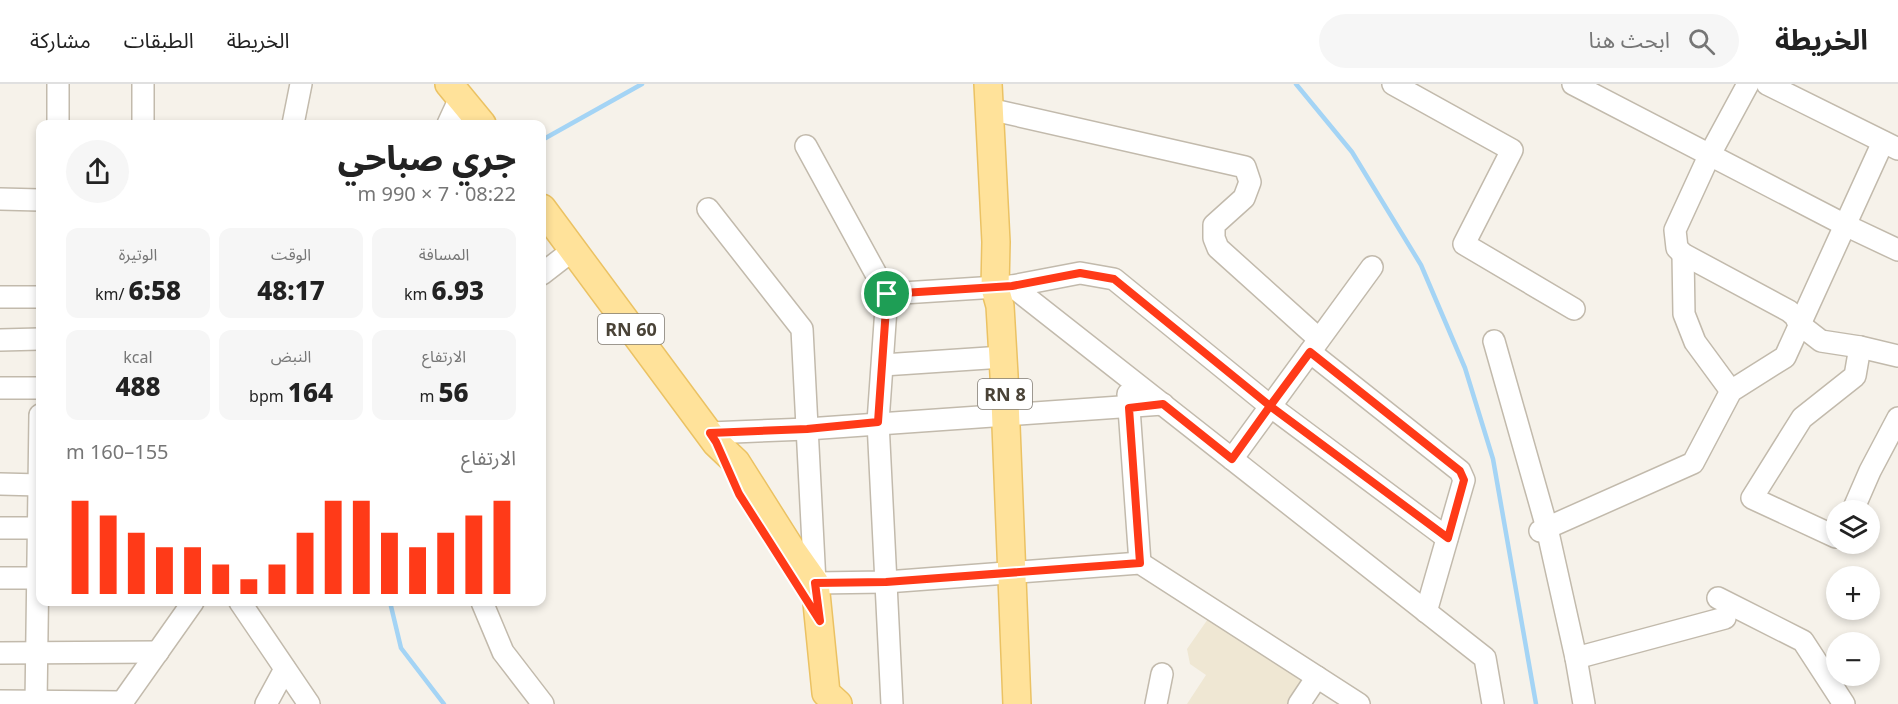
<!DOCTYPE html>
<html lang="ar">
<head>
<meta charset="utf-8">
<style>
  :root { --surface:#fff; --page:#f6f6f6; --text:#222; --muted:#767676; --line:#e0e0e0; --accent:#ff3a18 }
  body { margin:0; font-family:"Noto Sans","Noto Sans Arabic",sans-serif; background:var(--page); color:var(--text); direction:rtl; height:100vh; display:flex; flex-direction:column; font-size:22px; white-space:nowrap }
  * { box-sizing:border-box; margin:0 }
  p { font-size:20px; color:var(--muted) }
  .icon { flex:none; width:33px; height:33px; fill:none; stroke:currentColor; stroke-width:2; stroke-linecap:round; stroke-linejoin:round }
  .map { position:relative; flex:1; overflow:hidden; direction:ltr }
  .sheet { position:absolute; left:36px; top:36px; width:510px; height:486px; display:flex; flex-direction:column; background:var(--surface); border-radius:12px; box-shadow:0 3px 9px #0003; direction:rtl }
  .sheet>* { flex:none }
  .fabs { position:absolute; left:1826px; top:416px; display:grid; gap:12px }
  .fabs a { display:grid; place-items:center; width:54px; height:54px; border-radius:50%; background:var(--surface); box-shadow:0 3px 9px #0003; font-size:30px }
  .pin { position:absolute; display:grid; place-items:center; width:51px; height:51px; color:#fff; margin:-26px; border:3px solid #fff; border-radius:50%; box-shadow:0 2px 6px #0007 }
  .round { display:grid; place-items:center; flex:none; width:63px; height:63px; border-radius:32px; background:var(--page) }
  .summary { display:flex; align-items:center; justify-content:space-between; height:102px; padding:0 30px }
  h1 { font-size:33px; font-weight:800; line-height:45px }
  .metrics { display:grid; grid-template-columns:repeat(3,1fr); gap:9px; height:102px; padding:6px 30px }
  .metrics div { display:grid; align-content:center; border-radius:12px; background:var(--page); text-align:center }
  .metrics b { font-size:26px; font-weight:800 }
  .metrics small { font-size:16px; font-weight:400 }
  .metrics p { font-size:16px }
  .chart { height:168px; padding:12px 30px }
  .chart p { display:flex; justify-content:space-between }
  .chart svg { width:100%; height:108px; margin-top:6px; stroke:var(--accent); stroke-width:6 }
  header { display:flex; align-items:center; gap:36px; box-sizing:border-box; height:84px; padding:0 30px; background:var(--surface); border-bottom:2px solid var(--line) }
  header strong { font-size:28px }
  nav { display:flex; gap:33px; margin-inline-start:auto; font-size:21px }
  .search { width:420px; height:54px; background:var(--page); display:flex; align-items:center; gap:15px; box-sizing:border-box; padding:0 21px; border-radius:33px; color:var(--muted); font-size:22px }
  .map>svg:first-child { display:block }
</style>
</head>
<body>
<header>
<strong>الخريطة</strong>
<div class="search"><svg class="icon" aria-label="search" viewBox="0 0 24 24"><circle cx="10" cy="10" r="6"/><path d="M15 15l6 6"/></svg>ابحث هنا</div>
<nav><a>الخريطة</a><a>الطبقات</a><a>مشاركة</a></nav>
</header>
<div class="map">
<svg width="1898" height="620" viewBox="0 0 1898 620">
  <rect width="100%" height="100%" fill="#f6f2ea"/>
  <!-- education -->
  <path fill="#efe7d3" d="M 1210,532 L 1307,597 L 1291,620 L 1187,620 L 1206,591 L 1190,580 L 1187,565 Z"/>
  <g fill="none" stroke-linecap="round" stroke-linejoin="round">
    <!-- stream -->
    <g stroke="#a4d4f5" stroke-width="4.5">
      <path d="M 1296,0 L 1352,68 L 1421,181 L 1465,284 L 1493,375 L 1536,620"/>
      <path d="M 542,56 L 642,0"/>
      <path d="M 390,518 L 401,564 L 444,620"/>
    </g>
    <!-- minor casing -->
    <g stroke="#c2baac" stroke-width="24">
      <g id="minor">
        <path d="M 143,0 L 143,40"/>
        <path d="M 1393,0 L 1512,66 L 1464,160 L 1574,225"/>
        <path d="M 1573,0 L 1845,141 L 1898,166"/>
        <path d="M 1748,0 L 1709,72 L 1675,146 L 1677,164 L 1683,170 L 1789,227 L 1795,232 L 1799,240 L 1821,257 L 1860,263 L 1898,272"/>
        <path d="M 1767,0 L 1898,65"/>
        <path d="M 989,25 L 1245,83 L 1250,98 L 1244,114 L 1214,141 L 1214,154 L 1218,164 L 1319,255"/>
        <path d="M 58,40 L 58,0"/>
        <path d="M 293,40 L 301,0"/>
        <path d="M 448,40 L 460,14"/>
        <path d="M 806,62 L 887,210 L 878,338 L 892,620"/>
        <path d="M 0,115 L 40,116"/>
        <path d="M 708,125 L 802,245 L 815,499 L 886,498 L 1140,479 L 1359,620"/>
        <path d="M 1683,170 L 1684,230 L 1695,258 L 1731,307"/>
        <path d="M 542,190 L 573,166"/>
        <path d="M 1012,202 L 1080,189 L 1114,195 L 1270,322 L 1447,454"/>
        <path d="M 887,210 L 1012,202 L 1485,574 L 1493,620"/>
        <path d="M 0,213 L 40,213"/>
        <path d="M 0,256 L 40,255"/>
        <path d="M 1494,257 L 1547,444 L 1576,574 L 1725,534"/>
        <path d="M 1310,268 L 1460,387 L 1464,396 L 1426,528"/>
        <path d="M 883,281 L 1003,273"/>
        <path d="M 0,304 L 40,304"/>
        <path d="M 1128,310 L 1140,479"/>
        <path d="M 710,349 L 807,345 L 1163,320"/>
        <path d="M 1232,375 L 1372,183"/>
        <path d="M 0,400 L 40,401"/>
        <path d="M 1853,426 L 1870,387 L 1898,334"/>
        <path d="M 0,444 L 40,444"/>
        <path d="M 1540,447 L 1693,379 L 1731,307 L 1785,273 L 1883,58"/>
        <path d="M 1836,453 L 1752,414 L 1802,334 L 1855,292 L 1860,263"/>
        <path d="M 0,494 L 40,494"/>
        <path d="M 1718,514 L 1803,557 L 1844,620"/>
        <path d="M 240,518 L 309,620"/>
        <path d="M 482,518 L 503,568 L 543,620"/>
        <path d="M 0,569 L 158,568"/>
        <path d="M 1576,574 L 1584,620"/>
        <path d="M 0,617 L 122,618"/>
        <path d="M 36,620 L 40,331"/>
        <path d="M 121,620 L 193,518"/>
        <path d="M 266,620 L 285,585"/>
        <path d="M 1156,620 L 1162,590"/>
        <path d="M 1299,620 L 1317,593"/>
      </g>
    </g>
    <!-- major casing -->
    <g stroke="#ebc263" stroke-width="30">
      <g id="major">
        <path d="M 449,0 L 482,40"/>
        <path d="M 988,0 L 996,158 L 995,204 L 1000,222 L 1004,291 L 1017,620"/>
        <path d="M 542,124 L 716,359 L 736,378 L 791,465 L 815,499 L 826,609 L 838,620"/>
      </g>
    </g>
    <!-- minor -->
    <use href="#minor" stroke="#fff" stroke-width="21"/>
    <!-- major -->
    <use href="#major" stroke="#ffe29a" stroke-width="27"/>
  </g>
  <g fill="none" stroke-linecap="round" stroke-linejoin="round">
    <!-- route casing -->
    <g stroke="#fff" stroke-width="12">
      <path id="route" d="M 887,210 L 878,338 L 807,345 L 710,349 L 716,358 L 739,410 L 820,537 L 815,499 L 886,498 L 1140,479 L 1129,324 L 1163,320 L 1232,375 L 1270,322 L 1448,454 L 1464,396 L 1460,387 L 1310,268 L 1270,322 L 1114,195 L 1080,189 L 1012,202 L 887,210"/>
    </g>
    <!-- route -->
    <use href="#route" stroke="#ff3a18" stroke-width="8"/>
  </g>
  <g text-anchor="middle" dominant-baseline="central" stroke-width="4.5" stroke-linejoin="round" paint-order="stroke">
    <!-- shield labels -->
    <g fill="#fff" stroke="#807b73" stroke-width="1.5">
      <rect x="598" y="230" width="66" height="30" rx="4.5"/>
      <rect x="978" y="295" width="54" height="30" rx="4.5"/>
    </g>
    <g font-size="18" font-weight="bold" fill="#4a4337">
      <text x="631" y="245">RN 60</text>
      <text x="1005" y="310">RN 8</text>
    </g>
  </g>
</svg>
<div class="fabs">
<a><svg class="icon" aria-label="layers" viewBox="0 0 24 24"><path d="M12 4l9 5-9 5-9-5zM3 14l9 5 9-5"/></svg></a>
<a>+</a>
<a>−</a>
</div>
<div class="pin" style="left:887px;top:210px;background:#1e9e55"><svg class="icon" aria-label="arrive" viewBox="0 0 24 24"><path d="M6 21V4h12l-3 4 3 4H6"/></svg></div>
<section class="sheet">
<div class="summary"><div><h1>جري صباحي</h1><p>08:22 · 7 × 990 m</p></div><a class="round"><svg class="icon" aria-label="share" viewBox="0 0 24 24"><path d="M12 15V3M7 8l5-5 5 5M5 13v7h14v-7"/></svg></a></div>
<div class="metrics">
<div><p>المسافة</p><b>6.93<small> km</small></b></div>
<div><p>الوقت</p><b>48:17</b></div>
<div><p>الوتيرة</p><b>6:58<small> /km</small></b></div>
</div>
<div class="metrics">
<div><p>الارتفاع</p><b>56<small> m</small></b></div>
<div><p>النبض</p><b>164<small> bpm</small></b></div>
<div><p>kcal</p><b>488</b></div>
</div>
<div class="chart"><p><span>الارتفاع</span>155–160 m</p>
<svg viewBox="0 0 160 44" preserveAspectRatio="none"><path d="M5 44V6M15 44V12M25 44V19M35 44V25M45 44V25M55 44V32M65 44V38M75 44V32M85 44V19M95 44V6M105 44V6M115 44V19M125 44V25M135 44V19M145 44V12M155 44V6"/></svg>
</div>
</section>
</div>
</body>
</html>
